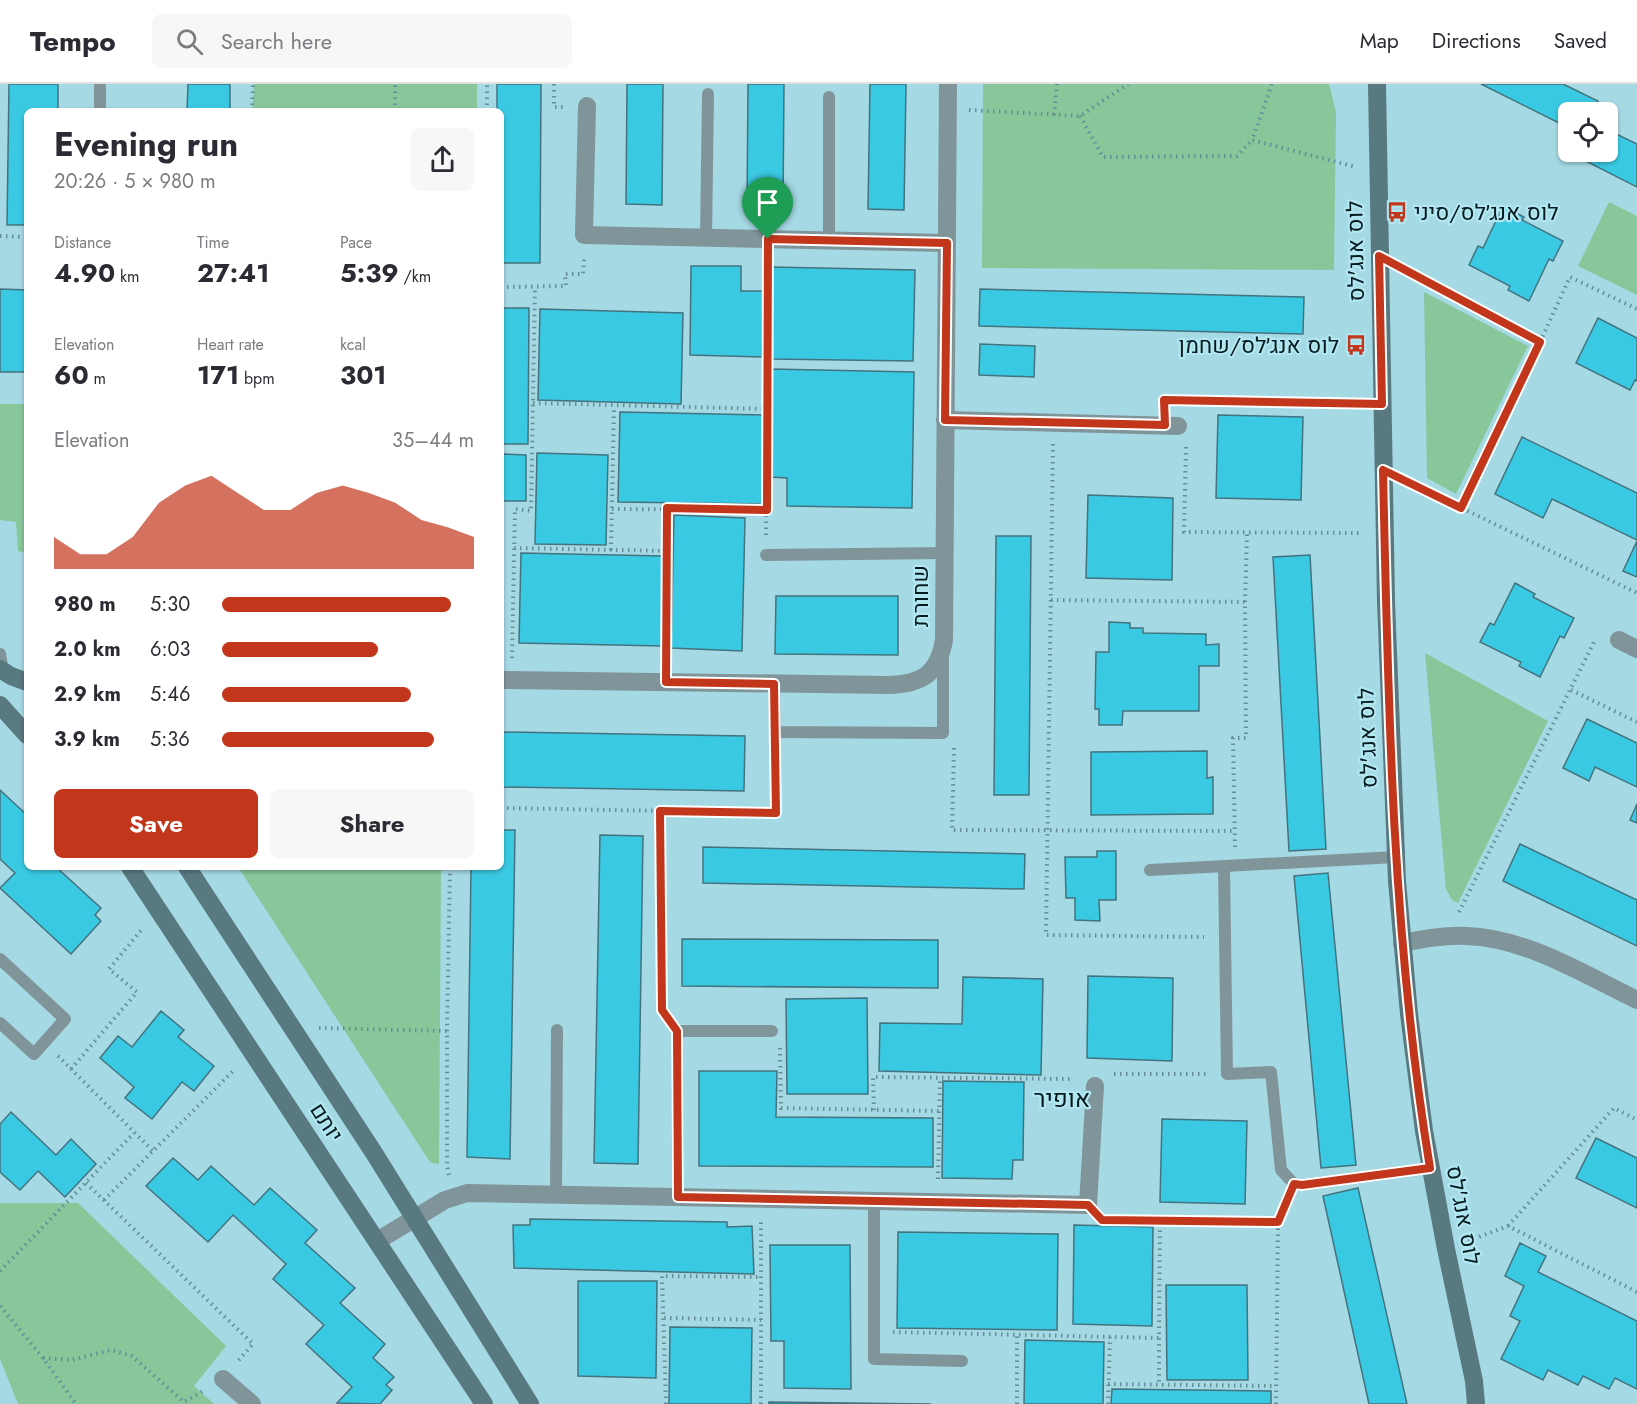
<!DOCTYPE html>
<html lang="en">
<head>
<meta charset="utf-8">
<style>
  :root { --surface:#fff; --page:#f7f7f7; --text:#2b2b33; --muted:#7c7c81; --line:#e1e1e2; --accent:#c2371c }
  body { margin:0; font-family:Jost,Heebo,sans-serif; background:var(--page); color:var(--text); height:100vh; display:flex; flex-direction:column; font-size:22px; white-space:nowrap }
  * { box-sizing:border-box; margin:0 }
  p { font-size:20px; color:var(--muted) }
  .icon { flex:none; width:33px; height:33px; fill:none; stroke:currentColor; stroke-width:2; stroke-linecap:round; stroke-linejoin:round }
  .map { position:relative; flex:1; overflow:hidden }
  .sheet { position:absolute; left:24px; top:24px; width:480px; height:762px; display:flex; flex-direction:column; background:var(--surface); border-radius:9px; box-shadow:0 2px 4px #0004 }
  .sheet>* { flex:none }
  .fabs { position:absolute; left:1558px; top:18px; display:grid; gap:12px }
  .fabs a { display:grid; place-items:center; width:60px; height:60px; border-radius:9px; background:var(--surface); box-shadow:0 2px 4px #0004; font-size:30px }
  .pin { position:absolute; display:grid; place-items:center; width:51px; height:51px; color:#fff; margin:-62px -26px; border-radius:50% 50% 50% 0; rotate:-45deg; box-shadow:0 0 6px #0007 }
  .pin .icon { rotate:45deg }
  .round { display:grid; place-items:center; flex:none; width:63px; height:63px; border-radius:9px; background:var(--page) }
  .summary { display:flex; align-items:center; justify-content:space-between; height:102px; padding:0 30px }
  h1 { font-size:33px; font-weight:700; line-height:45px }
  .figures { display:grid; grid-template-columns:repeat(3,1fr); gap:9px; height:102px; padding:6px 30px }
  .figures div { display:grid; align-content:center }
  .figures b { font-size:26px; font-weight:700 }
  .figures small { font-size:16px; font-weight:400 }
  .figures p { font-size:16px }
  .chart { height:168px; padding:12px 30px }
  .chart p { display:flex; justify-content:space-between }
  .chart svg { width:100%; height:108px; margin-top:6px; fill:var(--accent); opacity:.7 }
  .cta { display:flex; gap:12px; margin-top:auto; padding:12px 30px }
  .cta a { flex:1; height:69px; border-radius:9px; background:var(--accent); color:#fff; font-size:24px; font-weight:700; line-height:69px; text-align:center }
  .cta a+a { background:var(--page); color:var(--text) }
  ul { padding:0 30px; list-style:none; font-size:20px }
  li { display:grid; grid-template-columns:96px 72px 1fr; align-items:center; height:45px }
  li i { height:15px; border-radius:8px; background:var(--accent) }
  header { display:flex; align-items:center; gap:36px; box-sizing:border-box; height:84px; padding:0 30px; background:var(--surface); border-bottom:2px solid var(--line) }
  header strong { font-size:28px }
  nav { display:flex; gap:33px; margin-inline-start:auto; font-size:21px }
  .search { width:420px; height:54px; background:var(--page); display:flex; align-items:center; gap:15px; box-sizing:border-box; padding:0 21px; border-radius:9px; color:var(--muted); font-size:22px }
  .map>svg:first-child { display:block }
</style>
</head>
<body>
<header>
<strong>Tempo</strong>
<div class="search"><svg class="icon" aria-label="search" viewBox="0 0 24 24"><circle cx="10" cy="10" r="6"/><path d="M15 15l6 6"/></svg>Search here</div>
<nav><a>Map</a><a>Directions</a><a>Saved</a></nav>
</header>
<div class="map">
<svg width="1637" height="1320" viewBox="0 0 1637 1320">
  <rect width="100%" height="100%" fill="#a5d9e4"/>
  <!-- green -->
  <g fill="#87c79a">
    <path d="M 254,0 L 477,0 L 477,27 L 252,27 Z"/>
    <path d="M 983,0 L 1329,0 L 1336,28 L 1334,186 L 982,184 Z"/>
    <path d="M 1609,118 L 1637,132 L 1637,211 L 1578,182 Z"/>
    <path d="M 1424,208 L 1528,262 L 1456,410 L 1427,394 Z"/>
    <path d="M 0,320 L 27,320 L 27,469 L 18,467 L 16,438 L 0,436 Z"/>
    <path d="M 1425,569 L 1548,637 L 1458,819 L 1452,816 L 1446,805 Z"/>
    <path d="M 238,783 L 441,783 L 439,1080 L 432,1079 L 428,1075 Z"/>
    <path d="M 0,1119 L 78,1119 L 226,1262 L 194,1302 L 214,1320 L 18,1320 L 0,1275 Z"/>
  </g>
  <!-- building -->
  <g fill="#3ac9e3" stroke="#43737e" stroke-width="1.5">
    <path d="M 9,0 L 58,0 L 58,27 L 27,27 L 27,141 L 7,141 Z"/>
    <path d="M 188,0 L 230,0 L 230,27 L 187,27 Z"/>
    <path d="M 497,0 L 541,0 L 540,179 L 501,179 L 501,27 L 497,27 Z"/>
    <path d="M 627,0 L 663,0 L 662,121 L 626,120 Z"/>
    <path d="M 748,0 L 784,0 L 783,125 L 747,124 Z"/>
    <path d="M 870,0 L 906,0 L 904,126 L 868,125 Z"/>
    <path d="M 1481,0 L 1563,0 L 1598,17 L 1592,28 L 1569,28 L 1569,44 Z"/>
    <path d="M 1608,46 L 1637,60 L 1637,103 L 1568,68 L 1569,67 L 1608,68 Z"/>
    <path d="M 1503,122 L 1524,133 L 1522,136 L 1563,157 L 1553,177 L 1549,175 L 1529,217 L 1508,206 L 1510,202 L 1469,181 L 1478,162 L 1483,164 Z"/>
    <path d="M 691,182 L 741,182 L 741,207 L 763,207 L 762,273 L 690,271 Z"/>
    <path d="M 772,183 L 915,186 L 913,277 L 771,275 Z"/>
    <path d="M 0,205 L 27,206 L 27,288 L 0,288 Z"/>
    <path d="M 980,205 L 1304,213 L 1303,250 L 979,242 Z"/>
    <path d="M 501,224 L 529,224 L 528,360 L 501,360 Z"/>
    <path d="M 540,225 L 683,229 L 681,320 L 538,316 Z"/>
    <path d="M 1598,234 L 1637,254 L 1637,297 L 1635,296 L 1630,306 L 1576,279 Z"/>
    <path d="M 980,260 L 1035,262 L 1034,293 L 979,291 Z"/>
    <path d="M 771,285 L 914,288 L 912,424 L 787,422 L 787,394 L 770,393 Z"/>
    <path d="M 620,328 L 764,331 L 763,420 L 618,418 Z"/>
    <path d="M 1218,331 L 1303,333 L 1301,416 L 1216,414 Z"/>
    <path d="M 1522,353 L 1637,409 L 1637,456 L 1552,415 L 1543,434 L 1495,410 Z"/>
    <path d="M 537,369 L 608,371 L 606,461 L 535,460 Z"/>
    <path d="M 501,370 L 526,371 L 526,417 L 501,417 Z"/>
    <path d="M 1088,411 L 1173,414 L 1172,496 L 1086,494 Z"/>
    <path d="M 674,431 L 745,434 L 742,567 L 671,564 Z"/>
    <path d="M 996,452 L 1031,452 L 1029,711 L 994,711 Z"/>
    <path d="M 1637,457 L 1637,493 L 1623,487 Z"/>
    <path d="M 521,469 L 663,472 L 662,562 L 519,559 Z"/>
    <path d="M 1310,471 L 1326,765 L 1289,767 L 1273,473 Z"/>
    <path d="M 1515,499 L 1535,510 L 1533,513 L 1574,534 L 1564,554 L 1560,552 L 1540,593 L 1519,582 L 1521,578 L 1480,558 L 1490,539 L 1494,541 Z"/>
    <path d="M 776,512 L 898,512 L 898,571 L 775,570 Z"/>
    <path d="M 1109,538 L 1130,539 L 1130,544 L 1143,544 L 1143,549 L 1206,550 L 1206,561 L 1219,560 L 1219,582 L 1199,582 L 1199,627 L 1123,627 L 1122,641 L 1099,641 L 1099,625 L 1095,625 L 1096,568 L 1109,568 Z"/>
    <path d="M 1587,635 L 1637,659 L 1637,703 L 1595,683 L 1589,697 L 1563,684 Z"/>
    <path d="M 501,648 L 745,652 L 744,707 L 501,703 Z"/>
    <path d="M 1207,667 L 1207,694 L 1213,693 L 1213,730 L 1091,731 L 1091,668 Z"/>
    <path d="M 0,706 L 27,731 L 27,783 L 56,783 L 101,824 L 95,831 L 101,837 L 71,870 L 0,804 L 15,789 L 0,775 Z"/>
    <path d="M 1637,720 L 1637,739 L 1630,736 Z"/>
    <path d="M 501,746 L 515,746 L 510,1075 L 467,1073 L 471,783 L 501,783 Z"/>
    <path d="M 600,751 L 643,752 L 638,1080 L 594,1079 Z"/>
    <path d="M 1520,760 L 1637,816 L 1637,862 L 1503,797 Z"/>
    <path d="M 703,763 L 1025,770 L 1024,805 L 703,799 Z"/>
    <path d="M 1097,767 L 1116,767 L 1116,816 L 1099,816 L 1100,837 L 1075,836 L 1075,814 L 1066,814 L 1065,773 L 1097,773 Z"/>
    <path d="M 1328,789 L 1356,1081 L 1321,1084 L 1294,792 Z"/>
    <path d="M 682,855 L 938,856 L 938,904 L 682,902 Z"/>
    <path d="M 1088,892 L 1173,894 L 1172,977 L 1087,974 Z"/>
    <path d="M 963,893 L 1043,895 L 1041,991 L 879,987 L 880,939 L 962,940 Z"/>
    <path d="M 867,914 L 868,1010 L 787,1010 L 786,915 Z"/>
    <path d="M 161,927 L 184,946 L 178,953 L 214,982 L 194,1007 L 182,998 L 152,1035 L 125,1014 L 134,1003 L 100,974 L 118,952 L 132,963 Z"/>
    <path d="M 699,987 L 777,987 L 776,1033 L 933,1034 L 933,1083 L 699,1082 Z"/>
    <path d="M 943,997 L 1024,998 L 1023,1076 L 1013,1076 L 1012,1095 L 942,1094 Z"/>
    <path d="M 11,1028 L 56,1071 L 71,1055 L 96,1080 L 65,1113 L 38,1087 L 20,1106 L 0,1088 L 0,1040 Z"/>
    <path d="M 1162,1035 L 1247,1037 L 1245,1120 L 1160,1118 Z"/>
    <path d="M 1596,1054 L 1637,1074 L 1637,1124 L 1576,1094 Z"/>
    <path d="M 173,1074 L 198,1096 L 211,1082 L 254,1121 L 270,1104 L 317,1146 L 305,1159 L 355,1204 L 340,1219 L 385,1260 L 373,1274 L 394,1293 L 386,1301 L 392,1306 L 380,1320 L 337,1319 L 352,1303 L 306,1260 L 324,1241 L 273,1195 L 286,1180 L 233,1131 L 208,1158 L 146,1102 Z"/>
    <path d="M 1358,1104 L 1407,1320 L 1369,1320 L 1323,1112 Z"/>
    <path d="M 530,1135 L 727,1138 L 727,1143 L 752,1142 L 754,1190 L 514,1184 L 513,1141 L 530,1141 Z"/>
    <path d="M 1074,1141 L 1153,1143 L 1152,1242 L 1073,1240 Z"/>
    <path d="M 898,1148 L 1058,1150 L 1057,1246 L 897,1244 Z"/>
    <path d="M 1520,1159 L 1546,1172 L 1538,1188 L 1637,1237 L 1637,1305 L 1615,1294 L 1609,1305 L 1583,1292 L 1578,1301 L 1548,1286 L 1543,1296 L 1501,1275 L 1520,1237 L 1510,1232 L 1524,1202 L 1505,1192 Z"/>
    <path d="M 770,1161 L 850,1161 L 851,1305 L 784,1304 L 784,1257 L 771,1257 Z"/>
    <path d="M 578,1197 L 657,1197 L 656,1294 L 578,1292 Z"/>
    <path d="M 1166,1201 L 1247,1201 L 1248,1296 L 1167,1296 Z"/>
    <path d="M 670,1243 L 752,1244 L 751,1320 L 669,1320 Z"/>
    <path d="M 1025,1256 L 1104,1258 L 1103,1320 L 1024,1320 Z"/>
    <path d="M 1112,1305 L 1271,1307 L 1271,1320 L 1111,1320 Z"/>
    <path d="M 769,1318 L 931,1320 L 769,1320 Z"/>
  </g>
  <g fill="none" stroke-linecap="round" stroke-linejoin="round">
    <!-- path -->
    <g stroke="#668e97" stroke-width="4" stroke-dasharray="1.5 4.5" stroke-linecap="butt">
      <path d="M 554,0 L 554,23 L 565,23"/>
      <path d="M 1272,0 L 1252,56 L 1356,83"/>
      <path d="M 969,26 L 1080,32 L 1128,0"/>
      <path d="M 252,27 L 253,0"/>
      <path d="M 395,27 L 395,0"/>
      <path d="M 487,27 L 487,0"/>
      <path d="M 1054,31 L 1057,0"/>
      <path d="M 1080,32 L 1103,73 L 1237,72 L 1252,56"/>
      <path d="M 0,152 L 27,153"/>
      <path d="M 1404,185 L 1540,258 L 1461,424"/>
      <path d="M 501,203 L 566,202 L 565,190 L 583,190 L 584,175"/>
      <path d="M 1540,258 L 1570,193 L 1637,225"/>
      <path d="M 1179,317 L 1360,319"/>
      <path d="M 533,319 L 767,325"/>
      <path d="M 1053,360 L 1046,851 L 1204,853"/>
      <path d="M 1186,363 L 1184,448 L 1361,449"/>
      <path d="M 1408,398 L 1637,509"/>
      <path d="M 612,425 L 767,426"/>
      <path d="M 766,451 L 768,177"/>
      <path d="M 514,464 L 667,467"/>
      <path d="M 611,466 L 614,322"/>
      <path d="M 1051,516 L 1245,518"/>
      <path d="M 512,574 L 515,425 L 531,427 L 535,203"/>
      <path d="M 666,577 L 667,425"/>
      <path d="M 1571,606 L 1637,638"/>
      <path d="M 954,664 L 952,746 L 1235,747"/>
      <path d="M 501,724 L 776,729 L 775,668"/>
      <path d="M 660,727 L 662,926 L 666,932"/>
      <path d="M 1235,763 L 1233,654 L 1246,654 L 1245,518 L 1247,449"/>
      <path d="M 1459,828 L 1595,556"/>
      <path d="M 319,944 L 447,947"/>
      <path d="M 780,964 L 781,1024 L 939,1027"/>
      <path d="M 58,972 L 153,1067"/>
      <path d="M 71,985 L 137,908 L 109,885 L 143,844"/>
      <path d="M 1114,990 L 1208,990"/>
      <path d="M 874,1026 L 873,993 L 1073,995"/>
      <path d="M 449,1091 L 447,1081 L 447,947 L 450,783"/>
      <path d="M 938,1095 L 940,994"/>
      <path d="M 86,1099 L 253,1260 L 237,1278"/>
      <path d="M 104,1116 L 235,985"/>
      <path d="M 1160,1137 L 1278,1138"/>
      <path d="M 1508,1142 L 1614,1024 L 1637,1036"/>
      <path d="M 1468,1157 L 1508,1142 L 1637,1208"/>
      <path d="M 0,1187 L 134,1049"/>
      <path d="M 0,1222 L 43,1274 L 76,1320"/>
      <path d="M 664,1234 L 761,1236"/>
      <path d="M 893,1248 L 1159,1254 L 1160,1137 L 1107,1136"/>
      <path d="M 1159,1254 L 1159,1301"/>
      <path d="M 43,1274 L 72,1276 L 111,1266 L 132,1272 L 184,1318 L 205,1306"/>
      <path d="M 1108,1300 L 1276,1302"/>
      <path d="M 666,1320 L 662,1192 L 761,1193"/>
      <path d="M 761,1320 L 761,1137"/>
      <path d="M 1017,1320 L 1017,1251"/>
      <path d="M 1108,1320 L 1110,1253"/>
      <path d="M 1276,1320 L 1278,1138 L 1287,1117"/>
    </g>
    <!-- lane -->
    <g stroke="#80959a" stroke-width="12">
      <path d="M 100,27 L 100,0"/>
      <path d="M 706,154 L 708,10"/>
      <path d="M 829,156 L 829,13"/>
      <path d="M 766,471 L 944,469"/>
      <path d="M 0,570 L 3,588"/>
      <path d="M 774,600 L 775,648 L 943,649 L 943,568"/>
      <path d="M 1224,783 L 1227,990 L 1271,988 L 1281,1086 L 1294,1100 L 1302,1101 L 1430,1084"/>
      <path d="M 1150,786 L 1396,773"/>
      <path d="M 0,875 L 65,935 L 34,970 L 0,939"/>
      <path d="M 556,1111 L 557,946"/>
      <path d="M 678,1113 L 677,947 L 772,947"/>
      <path d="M 874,1117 L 874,1275 L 962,1277"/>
    </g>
    <!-- street -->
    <g stroke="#80959a" stroke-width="18">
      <path d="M 587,22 L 584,151 L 947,159"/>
      <path d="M 945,336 L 1178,342"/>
      <path d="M 1619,556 L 1637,565"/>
      <path d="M 501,596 L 888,601 C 921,600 938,591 944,556 L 948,0"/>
      <path d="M 1402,859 C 1423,855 1444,851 1466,852 C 1527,854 1583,890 1637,916"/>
      <path d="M 377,1157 L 445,1116 L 467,1109 L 1088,1121 L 1095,1002"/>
      <path d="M 223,1295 L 252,1320"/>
    </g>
    <!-- secondary -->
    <g stroke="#597980" stroke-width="18">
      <path d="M 1377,0 L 1386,518 L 1397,797 L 1409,930 L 1424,1047 L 1446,1165 L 1474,1297 L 1476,1320"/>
      <path d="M 0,585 L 11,592 L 27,598"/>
      <path d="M 0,621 L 27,651"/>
      <path d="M 130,783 L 484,1320"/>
      <path d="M 187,783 L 374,1069 L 530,1320"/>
    </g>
  </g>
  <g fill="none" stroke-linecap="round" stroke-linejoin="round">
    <!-- route casing -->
    <g stroke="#fff" stroke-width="12">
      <path id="route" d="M 768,155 L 947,159 L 945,336 L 1165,341 L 1164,316 L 1382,320 L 1379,172 L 1540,258 L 1461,424 L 1383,386 C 1388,619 1392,853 1430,1084 L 1302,1101 L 1294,1100 L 1278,1138 L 1102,1136 L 1088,1121 L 678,1113 L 677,947 L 662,926 L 660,727 L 776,729 L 774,600 L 666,598 L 667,424 L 767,426 Z"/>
    </g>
    <!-- route -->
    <use href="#route" stroke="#c2371c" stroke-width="8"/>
  </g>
  <!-- icons -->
  <defs>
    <g id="bus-bare" transform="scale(1.62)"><path d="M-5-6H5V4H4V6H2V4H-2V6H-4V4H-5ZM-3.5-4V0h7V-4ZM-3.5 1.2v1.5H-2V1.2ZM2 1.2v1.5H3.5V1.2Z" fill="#c2371c" stroke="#b2e6f1" stroke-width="2.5" paint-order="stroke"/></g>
  </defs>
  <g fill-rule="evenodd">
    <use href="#bus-bare" x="1397" y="128"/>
    <use href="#bus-bare" x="1356" y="261"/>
  </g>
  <g text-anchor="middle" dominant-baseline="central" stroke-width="4.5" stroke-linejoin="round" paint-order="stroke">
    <!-- poi labels -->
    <g font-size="22" fill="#061b1f" stroke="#b2e6f1" text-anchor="start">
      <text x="1414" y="128">לוס אנג׳לס/סיני</text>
      <text x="1339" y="261" text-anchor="end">לוס אנג׳לס/שחמן</text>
    </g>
    <!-- street labels -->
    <g font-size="22" fill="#061b1f" stroke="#b2e6f1">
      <text transform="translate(1355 167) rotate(-91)">לוס אנג'לס</text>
      <text transform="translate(920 512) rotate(-90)">שחורת</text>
      <text transform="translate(1367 654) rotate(-92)">לוס אנג'לס</text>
      <text transform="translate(327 1038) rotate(57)">יותם</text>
      <text transform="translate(1464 1131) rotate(79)">לוס אנג'לס</text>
    </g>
    <!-- neighbourhood labels -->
    <g font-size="24" fill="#061b1f" stroke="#b2e6f1">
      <text x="1062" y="1014">אופיר</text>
    </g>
  </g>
</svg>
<div class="fabs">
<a><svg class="icon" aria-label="locate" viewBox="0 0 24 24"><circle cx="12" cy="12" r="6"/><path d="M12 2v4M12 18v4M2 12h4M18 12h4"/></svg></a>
</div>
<div class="pin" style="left:768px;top:155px;background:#1e9e55"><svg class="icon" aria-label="arrive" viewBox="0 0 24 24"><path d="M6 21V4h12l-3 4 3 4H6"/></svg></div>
<section class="sheet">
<div class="summary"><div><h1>Evening run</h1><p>20:26 · 5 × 980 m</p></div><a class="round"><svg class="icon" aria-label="share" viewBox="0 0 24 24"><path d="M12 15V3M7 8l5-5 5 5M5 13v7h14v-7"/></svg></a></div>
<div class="figures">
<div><p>Distance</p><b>4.90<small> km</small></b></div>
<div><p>Time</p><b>27:41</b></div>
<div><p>Pace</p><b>5:39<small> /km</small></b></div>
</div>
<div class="figures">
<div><p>Elevation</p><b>60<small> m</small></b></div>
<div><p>Heart rate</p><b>171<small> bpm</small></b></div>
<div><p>kcal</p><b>301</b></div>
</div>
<div class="chart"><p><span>Elevation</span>35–44 m</p>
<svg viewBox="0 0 160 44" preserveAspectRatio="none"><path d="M0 44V31L10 38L20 38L30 31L40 17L50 10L60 6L70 13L80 20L90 20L100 13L110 10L120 13L130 17L140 24L150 27L160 31V44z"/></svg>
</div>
<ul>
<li><b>980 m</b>5:30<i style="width:91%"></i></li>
<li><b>2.0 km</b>6:03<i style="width:62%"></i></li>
<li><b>2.9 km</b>5:46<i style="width:75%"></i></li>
<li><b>3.9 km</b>5:36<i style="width:84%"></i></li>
</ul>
<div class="cta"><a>Save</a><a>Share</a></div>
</section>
</div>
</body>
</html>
